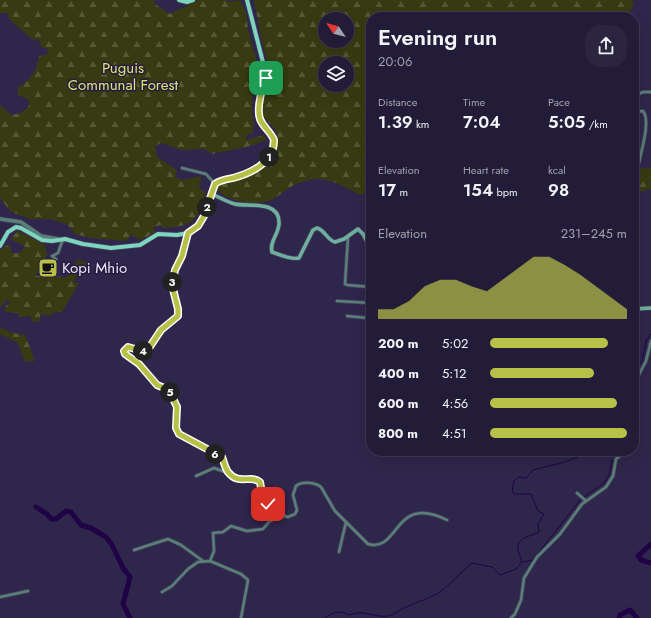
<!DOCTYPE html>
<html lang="en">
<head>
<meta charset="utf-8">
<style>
  :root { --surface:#231c38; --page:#2b2540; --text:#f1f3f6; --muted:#a3a1ae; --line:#403a53; --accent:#b7c147 }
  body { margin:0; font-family:Jost,sans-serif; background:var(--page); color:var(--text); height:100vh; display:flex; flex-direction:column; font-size:15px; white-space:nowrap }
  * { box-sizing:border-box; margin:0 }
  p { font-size:13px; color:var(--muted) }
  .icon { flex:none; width:22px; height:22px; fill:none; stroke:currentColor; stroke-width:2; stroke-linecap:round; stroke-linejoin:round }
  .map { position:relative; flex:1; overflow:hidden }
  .details { position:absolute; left:366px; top:12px; width:273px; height:444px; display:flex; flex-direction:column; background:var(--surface); border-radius:16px; box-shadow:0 4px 16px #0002,0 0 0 1px var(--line) }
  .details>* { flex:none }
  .needle { width:26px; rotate:305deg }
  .tools { position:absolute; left:318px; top:12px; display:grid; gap:8px }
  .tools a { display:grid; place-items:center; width:36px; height:36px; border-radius:50%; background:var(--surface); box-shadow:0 4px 16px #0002,0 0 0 1px var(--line); font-size:20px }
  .pin { position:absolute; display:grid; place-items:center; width:34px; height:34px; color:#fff; margin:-17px; border-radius:8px; box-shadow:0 2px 6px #0006 }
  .km { position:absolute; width:20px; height:20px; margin:-10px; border-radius:50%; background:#222; color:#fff; font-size:11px; line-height:20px; text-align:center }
  .round { display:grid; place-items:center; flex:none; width:42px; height:42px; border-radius:16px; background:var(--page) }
  .overview { display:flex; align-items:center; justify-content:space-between; height:68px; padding:0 12px }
  h1 { font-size:22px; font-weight:600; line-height:30px }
  .stats { display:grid; grid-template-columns:repeat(3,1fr); gap:6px; height:68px; padding:4px 12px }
  .stats div { display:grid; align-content:center }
  .stats b { font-size:17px; font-weight:600 }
  .stats small { font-size:11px; font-weight:400 }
  .stats p { font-size:11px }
  .chart { height:112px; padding:8px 12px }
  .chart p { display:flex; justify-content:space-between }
  .chart svg { width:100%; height:72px; margin-top:4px; fill:var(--accent); opacity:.7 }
  ul { padding:0 12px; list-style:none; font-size:13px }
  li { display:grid; grid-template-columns:64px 48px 1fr; align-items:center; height:30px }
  li i { height:10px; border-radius:5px; background:var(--accent) }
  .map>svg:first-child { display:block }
</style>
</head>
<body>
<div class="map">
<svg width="651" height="618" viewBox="0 0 651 618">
  <defs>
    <pattern id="forest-firs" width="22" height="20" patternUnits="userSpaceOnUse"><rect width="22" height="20" fill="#383b11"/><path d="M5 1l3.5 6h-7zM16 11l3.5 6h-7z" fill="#555735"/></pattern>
  </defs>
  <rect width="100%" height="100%" fill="#2f264b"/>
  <!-- forest -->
  <g fill="url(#forest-firs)" fill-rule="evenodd">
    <path d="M 0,0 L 154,0 L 155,4 L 170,14 L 198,0 L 226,0 L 229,2 L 240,0 L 246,12 L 248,29 L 260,73 L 253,93 L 252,112 L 254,125 L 252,134 L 246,135 L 246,140 L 264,135 L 266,140 L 250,146 L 212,154 L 204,149 L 182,150 L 161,143 L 155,146 L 157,157 L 177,170 L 175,177 L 182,180 L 201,176 L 199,188 L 206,193 C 198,221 192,227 163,228 L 161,225 L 154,227 L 155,232 L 141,240 L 131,235 L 126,241 L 91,238 L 75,234 L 67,224 L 50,219 L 31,219 L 11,212 L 0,198 L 0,105 L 11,115 L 21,113 L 29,106 L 29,100 L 18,95 L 18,88 C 31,78 37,73 39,56 L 47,54 L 49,49 L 41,47 L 39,39 L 33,40 L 9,19 L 8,13 L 0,13 Z"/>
    <path d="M 255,0 L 632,0 L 634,3 L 628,17 L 371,17 L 371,191 L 361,195 C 349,189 335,181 321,179 C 311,178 297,183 289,188 C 282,192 276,199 268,201 C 255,206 225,201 217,189 L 217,186 L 219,183 C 241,178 262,172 274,150 C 277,145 279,139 276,132 C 274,126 266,121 262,115 L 265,86 L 272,71 C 261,49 260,25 254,2 ZM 325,19 L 347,19 L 347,41 L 325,41 ZM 325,63 L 347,63 L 347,85 L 325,85 Z"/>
    <path d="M 651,168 L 651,189 L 634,193 L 634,169 Z"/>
    <path d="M 18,231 L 45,245 L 47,255 L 35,276 L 65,277 L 69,275 L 70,270 L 79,259 L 89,264 L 80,266 L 74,283 L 79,283 L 62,312 L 55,312 L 49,316 L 40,314 L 40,321 L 33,322 L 30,316 L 19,317 L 18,313 L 5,312 L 4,308 L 11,301 L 6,300 L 0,308 L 0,250 L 9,244 L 12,253 L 20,253 L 25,246 L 10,239 Z"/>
    <path d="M 0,327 L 9,332 L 25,335 L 35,361 L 25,362 L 18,343 L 0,334 Z"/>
  </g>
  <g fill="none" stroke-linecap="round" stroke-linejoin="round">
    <!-- stream -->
    <g stroke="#1f0346" stroke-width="1">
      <path d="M 634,370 L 642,361 L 646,341 L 651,334"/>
      <path d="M 523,562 L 533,560 L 581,499 L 604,483 L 610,473 L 612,460"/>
      <path d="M 325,618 C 332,612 341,610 349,615 C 365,609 373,618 388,616 C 394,615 399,610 404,608 C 414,603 425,600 435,595 C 445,590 462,571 472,563 L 492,567 L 500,575 L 516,569 L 522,562 L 518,550 L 518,543 L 524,538 L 539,532 L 538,524 L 544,514 L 538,511 L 531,494 L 514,494 L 512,491 L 514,481 L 519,477 L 526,478 L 533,470 L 565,462 L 583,455 L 584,451"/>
    </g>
    <!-- river -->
    <g stroke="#1f0346" stroke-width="5">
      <path d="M 36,507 L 47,514 L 51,519 L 56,519 L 66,511 L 71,512 L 81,525 L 91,528 L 106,537 L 112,545 L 123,568 L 130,577 L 123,604 L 130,618"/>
      <path d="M 651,544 L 638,556 L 641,560 L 651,563"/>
      <path d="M 619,618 L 620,615 L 630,610 L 637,618"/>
    </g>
    <!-- minor casing -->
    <g stroke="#494164" stroke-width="4">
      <g id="minor">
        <path d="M 634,96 L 643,92 L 651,92"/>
        <path d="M 634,112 L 643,111 C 651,121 641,151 639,163"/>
        <path d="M 182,168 L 206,174 L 215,184"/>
        <path d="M 188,233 L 172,283 L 178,309 L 178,316 L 161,330 L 149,349 L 142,351 L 128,347 L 124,351 L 125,354 L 139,364 L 157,385 L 169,390 L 177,407 L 176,428 L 179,434 L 222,457 L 228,473 L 234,478 L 241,480 L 253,479 L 260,482 L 263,499 L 277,509 L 276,518 L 269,522 L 263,529 L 247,531 L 231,526 L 223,532 L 213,533 L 214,551 L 210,561"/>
        <path d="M 348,237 L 345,284 L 347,285 L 371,287"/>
        <path d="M 56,259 L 52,256 L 58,253 L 63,239"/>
        <path d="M 337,301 L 371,303"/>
        <path d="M 347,316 L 368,318 L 371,321"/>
        <path d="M 634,384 L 646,361 L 651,341"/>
        <path d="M 196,476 L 214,468 L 228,473"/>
        <path d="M 577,493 L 586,501"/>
        <path d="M 277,514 L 288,517 L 295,514 L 297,510 L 293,495 L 296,486 C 301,481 315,482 321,487 L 335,511 L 368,544 C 400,553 393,493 447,520"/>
        <path d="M 134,550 L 168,539 L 181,545 L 203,561"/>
        <path d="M 339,552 L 346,522"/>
        <path d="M 162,592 L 172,586 L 188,569 L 198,562 L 210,561 L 241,574 L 248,580 L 241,618"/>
        <path d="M 0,597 L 28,591"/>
        <path d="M 511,618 L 515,614 L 521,600 L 524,578 L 537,557 L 560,534 L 582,504 L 606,487 L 613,476 L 616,459 L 627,451"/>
      </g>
    </g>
    <!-- tertiary casing -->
    <g stroke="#494164" stroke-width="5">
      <path id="tertiary" d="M 0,219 L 21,222 L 41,236 L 58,239"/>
    </g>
    <!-- secondary casing -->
    <g stroke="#494164" stroke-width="5">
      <g id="secondary">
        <path d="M 212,194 C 219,197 227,202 235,204 C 248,207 279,200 279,222 C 280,233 269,241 272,252 C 280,255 291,260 299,258 L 313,230 L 317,228 C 325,230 327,240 335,242 L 344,239 L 358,229 L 363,234 L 371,249"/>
        <path d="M 634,309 L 651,308"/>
      </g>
    </g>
    <!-- primary casing -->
    <g stroke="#494164" stroke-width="5.5">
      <g id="primary">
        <path d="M 179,0 L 187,2 L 193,0"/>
        <path d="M 0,246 L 8,232 L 16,227 L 21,228 L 42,240 L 52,241 L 65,239 L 83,244 L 111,248 L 140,245 L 158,234 L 177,235 L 188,233 L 198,226 L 202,221 L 216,182 C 222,179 228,179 234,178 C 253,172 274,161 274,140 L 260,119 L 260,99 L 266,74 L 247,0"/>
      </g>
    </g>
    <!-- minor -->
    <use href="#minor" stroke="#588175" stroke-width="2.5"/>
    <!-- tertiary -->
    <use href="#tertiary" stroke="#588175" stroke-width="3.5"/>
    <!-- secondary -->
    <use href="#secondary" stroke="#6db19d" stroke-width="3.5"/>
    <!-- primary -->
    <use href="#primary" stroke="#7cd5bc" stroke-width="4"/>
  </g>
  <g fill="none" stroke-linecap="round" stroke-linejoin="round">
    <!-- route casing -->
    <g stroke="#fff" stroke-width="8">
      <path id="route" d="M 266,78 C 262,89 256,107 260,119 C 263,127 271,132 274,140 C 274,162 252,173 233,178 C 227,179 220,180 215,184 L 204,216 L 198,226 L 188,233 L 182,256 L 175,270 L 172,285 L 178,309 L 178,316 L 161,330 L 149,348 L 142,351 L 128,347 L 124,351 L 125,354 L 139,364 L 157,385 L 169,390 L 177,407 L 176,428 L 179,434 L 222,457 C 224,462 225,468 228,472 C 239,486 250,474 260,482 L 263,499 L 268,504"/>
    </g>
    <!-- route -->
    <use href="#route" stroke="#b7c147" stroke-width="5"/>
  </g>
  <!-- icons -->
  <defs>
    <g id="cafe-square" transform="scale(1)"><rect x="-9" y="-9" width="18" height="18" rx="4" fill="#b7c147" stroke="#261c40"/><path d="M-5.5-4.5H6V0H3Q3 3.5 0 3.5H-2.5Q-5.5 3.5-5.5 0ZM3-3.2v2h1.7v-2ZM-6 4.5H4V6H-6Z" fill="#111"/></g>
  </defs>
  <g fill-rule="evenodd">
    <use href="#cafe-square" x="48" y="268"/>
  </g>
  <g text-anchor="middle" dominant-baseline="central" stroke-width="3" stroke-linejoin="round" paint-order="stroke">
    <!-- park labels -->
    <g font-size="15" fill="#dae470" stroke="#261c40">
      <text x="123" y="68">Puguis<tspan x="123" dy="17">Communal Forest</tspan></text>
    </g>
    <!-- poi labels -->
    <g font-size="15" fill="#ece8fc" stroke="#261c40" text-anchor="start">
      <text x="62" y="268">Kopi Mhio</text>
    </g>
  </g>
</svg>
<div class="tools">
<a><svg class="needle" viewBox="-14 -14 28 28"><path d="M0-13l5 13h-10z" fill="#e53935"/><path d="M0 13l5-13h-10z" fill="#a3a1ae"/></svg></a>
<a><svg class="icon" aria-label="layers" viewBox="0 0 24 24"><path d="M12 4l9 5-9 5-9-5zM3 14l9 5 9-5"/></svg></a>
</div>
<div class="pin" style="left:266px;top:78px;background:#1e9e55"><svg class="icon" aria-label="arrive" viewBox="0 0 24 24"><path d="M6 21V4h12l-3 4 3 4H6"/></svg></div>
<div class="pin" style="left:268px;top:504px;background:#d93025"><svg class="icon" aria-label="check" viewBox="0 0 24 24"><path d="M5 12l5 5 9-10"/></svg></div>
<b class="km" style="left:269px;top:157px">1</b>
<b class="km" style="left:207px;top:207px">2</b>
<b class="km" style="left:172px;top:282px">3</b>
<b class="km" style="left:143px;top:351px">4</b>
<b class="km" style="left:170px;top:392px">5</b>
<b class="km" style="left:215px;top:454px">6</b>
<section class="details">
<div class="overview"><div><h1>Evening run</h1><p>20:06</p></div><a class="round"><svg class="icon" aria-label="share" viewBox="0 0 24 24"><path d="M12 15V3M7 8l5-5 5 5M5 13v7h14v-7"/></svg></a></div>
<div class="stats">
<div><p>Distance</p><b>1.39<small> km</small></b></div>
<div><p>Time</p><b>7:04</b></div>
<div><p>Pace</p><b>5:05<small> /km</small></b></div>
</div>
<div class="stats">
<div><p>Elevation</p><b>17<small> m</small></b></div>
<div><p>Heart rate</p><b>154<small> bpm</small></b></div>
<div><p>kcal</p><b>98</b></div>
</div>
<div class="chart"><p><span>Elevation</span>231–245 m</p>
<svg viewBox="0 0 160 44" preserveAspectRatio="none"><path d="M0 44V38L10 38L20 33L30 24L40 20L50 20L60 24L70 27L80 20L90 13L100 6L110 6L120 11L130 17L140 24L150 31L160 38V44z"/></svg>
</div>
<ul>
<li><b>200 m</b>5:02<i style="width:86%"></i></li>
<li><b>400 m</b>5:12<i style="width:76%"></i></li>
<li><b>600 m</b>4:56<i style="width:93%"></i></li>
<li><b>800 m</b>4:51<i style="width:100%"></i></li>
</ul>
</section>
</div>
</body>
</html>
